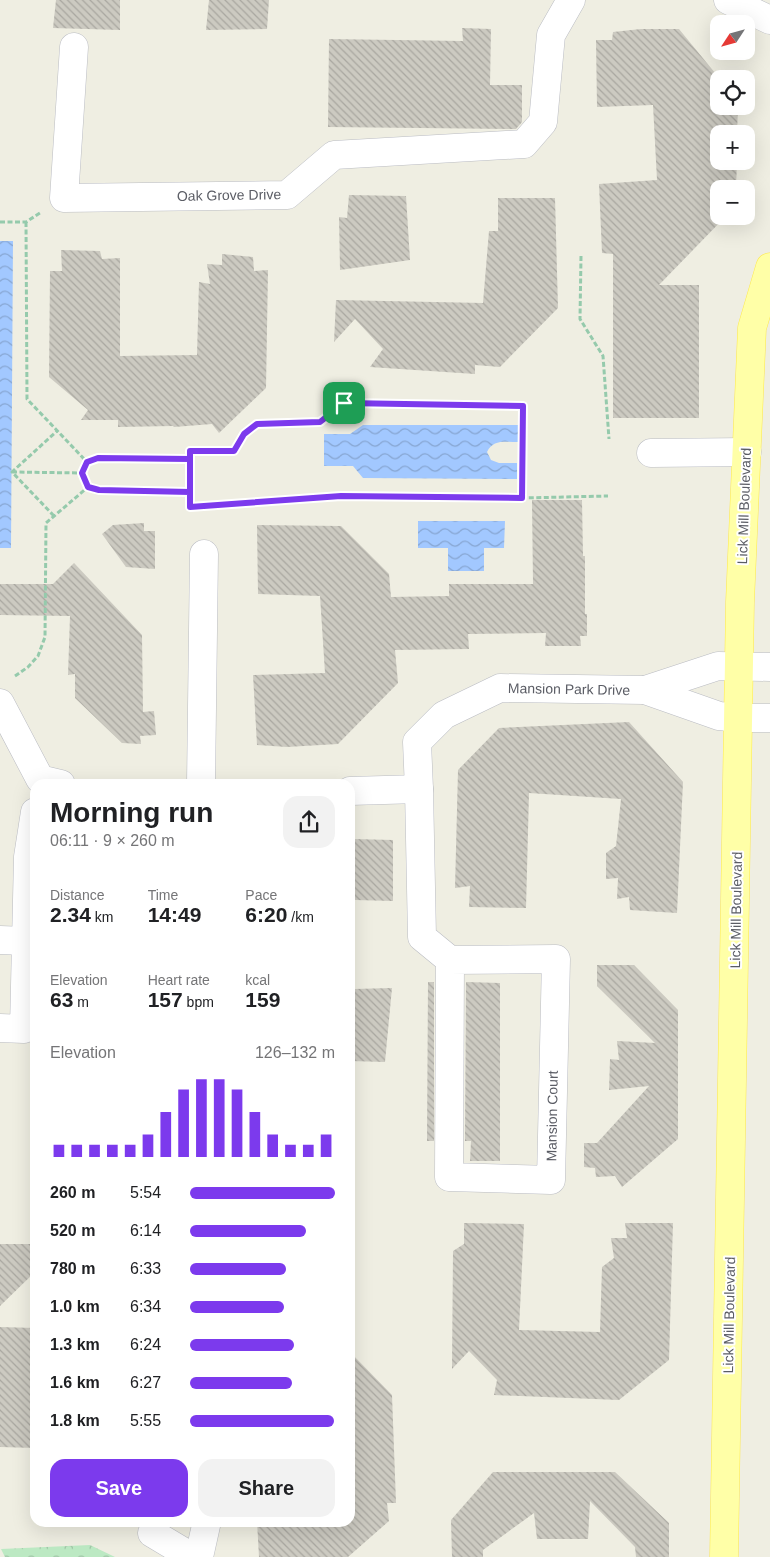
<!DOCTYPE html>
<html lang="en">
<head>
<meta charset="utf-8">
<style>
  :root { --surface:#fff; --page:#f2f2f2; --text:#202124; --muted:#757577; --accent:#7c3aed }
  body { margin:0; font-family:Helvetica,sans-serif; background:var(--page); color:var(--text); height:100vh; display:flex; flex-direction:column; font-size:19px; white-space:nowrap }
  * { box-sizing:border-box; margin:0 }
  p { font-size:16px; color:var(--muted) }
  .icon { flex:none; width:28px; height:28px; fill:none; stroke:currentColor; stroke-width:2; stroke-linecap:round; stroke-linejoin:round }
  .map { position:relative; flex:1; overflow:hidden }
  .panel { position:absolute; left:30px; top:779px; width:325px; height:748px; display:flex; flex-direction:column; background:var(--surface); border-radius:15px; box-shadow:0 5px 20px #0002 }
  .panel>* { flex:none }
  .needle { width:32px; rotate:234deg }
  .buttons { position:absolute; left:710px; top:15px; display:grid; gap:10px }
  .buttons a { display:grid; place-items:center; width:45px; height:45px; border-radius:10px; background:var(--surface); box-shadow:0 5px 20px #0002; font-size:25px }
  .pin { position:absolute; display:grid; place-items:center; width:42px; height:42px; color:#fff; margin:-21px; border-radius:10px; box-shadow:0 2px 8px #0006 }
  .round { display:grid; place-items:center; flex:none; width:52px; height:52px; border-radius:15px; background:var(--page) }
  .overview { display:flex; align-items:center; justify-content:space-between; height:85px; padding:0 20px }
  h1 { font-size:28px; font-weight:800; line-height:38px }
  .metrics { display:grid; grid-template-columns:repeat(3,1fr); gap:8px; height:85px; padding:5px 20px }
  .metrics div { display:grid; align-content:center }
  .metrics b { font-size:21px; font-weight:800 }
  .metrics small { font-size:14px; font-weight:400 }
  .metrics p { font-size:14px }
  .chart { height:140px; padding:10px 20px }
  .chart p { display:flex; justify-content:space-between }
  .chart svg { width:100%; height:90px; margin-top:5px; stroke:var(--accent); stroke-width:6 }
  .button { display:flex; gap:10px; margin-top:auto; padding:10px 20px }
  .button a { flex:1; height:58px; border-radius:15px; background:var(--accent); color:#fff; font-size:20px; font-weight:800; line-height:58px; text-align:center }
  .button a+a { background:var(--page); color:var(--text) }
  ul { padding:0 20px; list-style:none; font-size:16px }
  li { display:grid; grid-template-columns:80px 60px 1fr; align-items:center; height:38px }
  li i { height:12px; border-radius:6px; background:var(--accent) }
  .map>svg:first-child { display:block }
</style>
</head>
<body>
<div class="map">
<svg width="770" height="1557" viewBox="0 0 770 1557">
  <defs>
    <pattern id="park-crowns" width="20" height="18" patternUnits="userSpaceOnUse" patternTransform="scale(1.25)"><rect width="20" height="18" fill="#bce9c3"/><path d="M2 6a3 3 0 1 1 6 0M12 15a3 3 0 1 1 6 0" fill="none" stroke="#9cc0a2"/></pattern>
    <pattern id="water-waves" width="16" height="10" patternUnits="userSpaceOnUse" patternTransform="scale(1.25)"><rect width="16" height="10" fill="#a2c8ff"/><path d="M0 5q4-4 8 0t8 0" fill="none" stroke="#87a6d2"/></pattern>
    <pattern id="building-back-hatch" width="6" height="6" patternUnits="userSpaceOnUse" patternTransform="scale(1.25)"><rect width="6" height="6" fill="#cccac1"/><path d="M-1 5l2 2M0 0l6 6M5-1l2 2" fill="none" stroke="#a9a7a0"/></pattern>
  </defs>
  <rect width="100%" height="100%" fill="#efeee2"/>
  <!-- park -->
  <path fill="url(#park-crowns)" d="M 90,1545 L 115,1557 L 5,1557 L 1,1549 Z"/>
  <!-- water -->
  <g fill="url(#water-waves)">
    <path d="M 0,241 L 13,241 L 11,548 L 0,548 Z"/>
    <path d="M 363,425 L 518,425 L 518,442 C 505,442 493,439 487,452 L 491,460 L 499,463 L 517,463 L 517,479 L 363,478 L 353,466 L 324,466 L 324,434 L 350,434 Z"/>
    <path d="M 418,521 L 505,521 L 504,548 L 484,548 L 484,571 L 448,571 L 448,548 L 418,548 Z"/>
  </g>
  <!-- building -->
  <g fill="url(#building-back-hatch)">
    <path d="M 56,0 L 120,0 L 120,30 L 53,28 Z"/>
    <path d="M 209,0 L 269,0 L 267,29 L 206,30 Z"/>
    <path d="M 462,28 L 491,29 L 490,85 L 522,85 L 522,122 L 516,129 L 328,127 L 329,39 L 463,41 Z"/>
    <path d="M 641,29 L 679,29 L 720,79 L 719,79 L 719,106 L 738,106 L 737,134 L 719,134 L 719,161 L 737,161 L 736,189 L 719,189 L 719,216 L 726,216 L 659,285 L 699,285 L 699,418 L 613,418 L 613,254 L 602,253 L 599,184 L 657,180 L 653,105 L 597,107 L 596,40 L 612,40 L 613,32 Z"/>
    <path d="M 349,195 L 406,196 L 410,260 L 340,270 L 339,217 L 347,218 Z"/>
    <path d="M 498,198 L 555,198 L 558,308 L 500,367 L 475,365 L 475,374 L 370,367 L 383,349 L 355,319 L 334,342 L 336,300 L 483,303 L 489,231 L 498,231 Z"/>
    <path d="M 61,250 L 100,251 L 102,259 L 120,258 L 120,356 L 197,355 L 199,282 L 210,284 L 207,264 L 222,265 L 222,254 L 253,257 L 254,271 L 268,270 L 266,388 L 219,433 L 212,424 L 174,427 L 173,426 L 118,427 L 118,420 L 81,420 L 88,410 L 49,377 L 50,271 L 62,271 Z"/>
    <path d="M 532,500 L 582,500 L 583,556 L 585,556 L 585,614 L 587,614 L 587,636 L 580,636 L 581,646 L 545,646 L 546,633 L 468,634 L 469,649 L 395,650 L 398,683 L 338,744 L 287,747 L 257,745 L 253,675 L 325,673 L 320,596 L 258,594 L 257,525 L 341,526 L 389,574 L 391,597 L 449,596 L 449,584 L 533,584 Z"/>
    <path d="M 144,523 L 144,531 L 155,531 L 155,569 L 126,567 L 102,534 L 113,525 Z"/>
    <path d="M 74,563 L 142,635 L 143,712 L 154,711 L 156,735 L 140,736 L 141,744 L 122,743 L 75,698 L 75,674 L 68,675 L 70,616 L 0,615 L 0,584 L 53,584 Z"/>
    <path d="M 629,722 L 683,782 L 677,913 L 630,910 L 629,897 L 617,899 L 618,878 L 606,879 L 606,853 L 616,846 L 621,799 L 529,793 L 526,908 L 469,907 L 470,886 L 455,888 L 458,770 L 499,728 Z"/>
    <path d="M 353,839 L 393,840 L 393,901 L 355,900 L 354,881 L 350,882 L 350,849 L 353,849 Z"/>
    <path d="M 597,965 L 634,965 L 678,1010 L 678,1139 L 622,1187 L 615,1176 L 596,1177 L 595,1168 L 584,1167 L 584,1143 L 597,1143 L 649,1086 L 609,1090 L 610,1059 L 619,1060 L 617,1041 L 655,1043 L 597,986 Z"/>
    <path d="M 428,982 L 434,982 L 434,1141 L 427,1141 Z"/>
    <path d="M 466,982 L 500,983 L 500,1161 L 470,1161 L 471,1141 L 465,1141 Z"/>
    <path d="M 392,988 L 385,1062 L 350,1061 L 350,1024 L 352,1024 L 354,989 Z"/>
    <path d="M 464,1223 L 524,1224 L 519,1330 L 600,1332 L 602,1267 L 614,1258 L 611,1238 L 627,1238 L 625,1223 L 673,1223 L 669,1360 L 619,1400 L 494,1395 L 497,1380 L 469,1351 L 452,1369 L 453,1251 L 464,1244 Z"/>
    <path d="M 0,1244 L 35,1244 L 35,1272 L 0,1306 Z"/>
    <path d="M 0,1327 L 35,1328 L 35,1448 L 0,1447 Z"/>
    <path d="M 350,1352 L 392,1395 L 396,1503 L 387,1503 L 389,1521 L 348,1557 L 259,1557 L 257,1521 L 350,1521 Z"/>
    <path d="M 493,1472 L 615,1472 L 669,1523 L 669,1557 L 636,1557 L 635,1547 L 590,1501 L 588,1539 L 537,1539 L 534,1513 L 483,1550 L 483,1557 L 452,1557 L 451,1520 Z"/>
  </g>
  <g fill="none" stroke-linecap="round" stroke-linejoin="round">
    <!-- minor casing -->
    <g stroke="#babcc3" stroke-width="29">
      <g id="minor">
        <path d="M 728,0 L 770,20"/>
        <path d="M 74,47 L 64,198 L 287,195 L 334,155 L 524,144 L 543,122 L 551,35 L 571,0"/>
        <path d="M 651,453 L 747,452"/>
        <path d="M 645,690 L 718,666 L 770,667"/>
        <path d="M 0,703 L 40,779 L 61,784"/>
        <path d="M 201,784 L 204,554"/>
        <path d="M 419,789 L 422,937 L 450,960 L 556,959 L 551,1180 L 449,1177 L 450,960"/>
        <path d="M 350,791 L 419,789 L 417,742 L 444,715 L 500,688 L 645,690 L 719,716 L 739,718 L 770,718"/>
        <path d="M 0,940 L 26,941"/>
        <path d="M 0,1028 L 24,1029 L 28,857 L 35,812"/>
        <path d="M 152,1533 L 192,1557"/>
        <path d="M 199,1557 L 207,1521"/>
      </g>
    </g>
    <!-- major casing -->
    <g stroke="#fee94c" stroke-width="29">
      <path id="major" d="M 724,1557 L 740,602 L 752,328 L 770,267"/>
    </g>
    <!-- path -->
    <g stroke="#95caac" stroke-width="3" stroke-dasharray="5 2.5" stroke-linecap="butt">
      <path d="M 0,222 L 26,222 L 40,213"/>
      <path d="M 26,222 L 27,399 L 87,462"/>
      <path d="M 581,256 L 580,319 L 603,356 L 609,439"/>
      <path d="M 190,459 L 98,458 L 87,462 L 82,473 L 88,487 L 99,490 L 190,492"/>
      <path d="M 12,472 L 82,473"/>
      <path d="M 522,498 L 523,406 L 344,403 L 320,422 L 257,424 L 244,434 L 234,451 L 190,451 L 190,507 L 341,496 L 522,498 L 608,496"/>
      <path d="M 54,516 L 12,472 L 57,431"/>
      <path d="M 15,676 L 28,667 L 38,656 L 45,637 L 46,523 L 88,487"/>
    </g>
    <!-- minor -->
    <use href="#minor" stroke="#fff" stroke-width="28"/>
    <!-- major -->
    <use href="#major" stroke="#ffffa7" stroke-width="28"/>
  </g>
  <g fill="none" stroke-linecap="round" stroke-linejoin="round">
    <!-- route casing -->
    <g stroke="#fff" stroke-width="10">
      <path id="route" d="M 344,403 L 320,422 L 257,424 L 244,434 L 234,451 L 190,451 L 190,492 L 99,490 L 88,487 L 82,473 L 87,462 L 98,458 L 190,459 L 190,507 L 341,496 L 522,498 L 523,406 L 344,403"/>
    </g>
    <!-- route -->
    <use href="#route" stroke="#7c3aed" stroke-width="6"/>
  </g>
  <g text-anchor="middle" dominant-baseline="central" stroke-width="4" stroke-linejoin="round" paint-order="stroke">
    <!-- street labels -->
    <g font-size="14" fill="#5b5d65" stroke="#fff">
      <text transform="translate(229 195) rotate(-1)">Oak Grove Drive</text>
      <text transform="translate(744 506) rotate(-88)">Lick Mill Boulevard</text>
      <text transform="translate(569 689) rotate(1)">Mansion Park Drive</text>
      <text transform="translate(736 910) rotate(-89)">Lick Mill Boulevard</text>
      <text transform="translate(552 1116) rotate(-89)">Mansion Court</text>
      <text transform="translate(729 1315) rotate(-89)">Lick Mill Boulevard</text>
    </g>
  </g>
</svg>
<div class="buttons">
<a><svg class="needle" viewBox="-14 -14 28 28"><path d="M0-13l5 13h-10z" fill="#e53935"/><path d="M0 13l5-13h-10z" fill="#757577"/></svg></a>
<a><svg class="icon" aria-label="locate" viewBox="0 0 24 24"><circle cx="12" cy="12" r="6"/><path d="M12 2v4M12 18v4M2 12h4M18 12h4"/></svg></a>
<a>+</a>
<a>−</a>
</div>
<div class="pin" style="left:344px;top:403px;background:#1e9e55"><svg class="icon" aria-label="arrive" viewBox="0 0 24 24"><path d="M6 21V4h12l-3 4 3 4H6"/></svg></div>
<section class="panel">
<div class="overview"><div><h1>Morning run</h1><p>06:11 · 9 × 260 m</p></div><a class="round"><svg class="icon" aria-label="share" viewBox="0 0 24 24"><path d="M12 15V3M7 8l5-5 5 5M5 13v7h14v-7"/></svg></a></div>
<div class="metrics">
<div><p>Distance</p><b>2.34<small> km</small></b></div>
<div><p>Time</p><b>14:49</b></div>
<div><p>Pace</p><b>6:20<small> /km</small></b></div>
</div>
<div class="metrics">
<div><p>Elevation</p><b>63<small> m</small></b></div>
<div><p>Heart rate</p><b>157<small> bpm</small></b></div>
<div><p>kcal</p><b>159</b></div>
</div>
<div class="chart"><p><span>Elevation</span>126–132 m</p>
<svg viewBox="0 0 160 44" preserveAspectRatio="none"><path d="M5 44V38M15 44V38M25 44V38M35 44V38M45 44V38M55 44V33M65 44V22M75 44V11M85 44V6M95 44V6M105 44V11M115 44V22M125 44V33M135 44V38M145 44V38M155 44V33"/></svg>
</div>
<ul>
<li><b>260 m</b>5:54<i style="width:100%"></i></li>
<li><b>520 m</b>6:14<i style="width:80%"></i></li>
<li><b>780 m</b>6:33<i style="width:66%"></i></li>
<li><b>1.0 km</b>6:34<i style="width:65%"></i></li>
<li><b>1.3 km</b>6:24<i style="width:72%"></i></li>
<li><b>1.6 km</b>6:27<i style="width:70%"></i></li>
<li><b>1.8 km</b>5:55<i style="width:99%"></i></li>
</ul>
<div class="button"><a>Save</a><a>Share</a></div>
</section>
</div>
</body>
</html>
